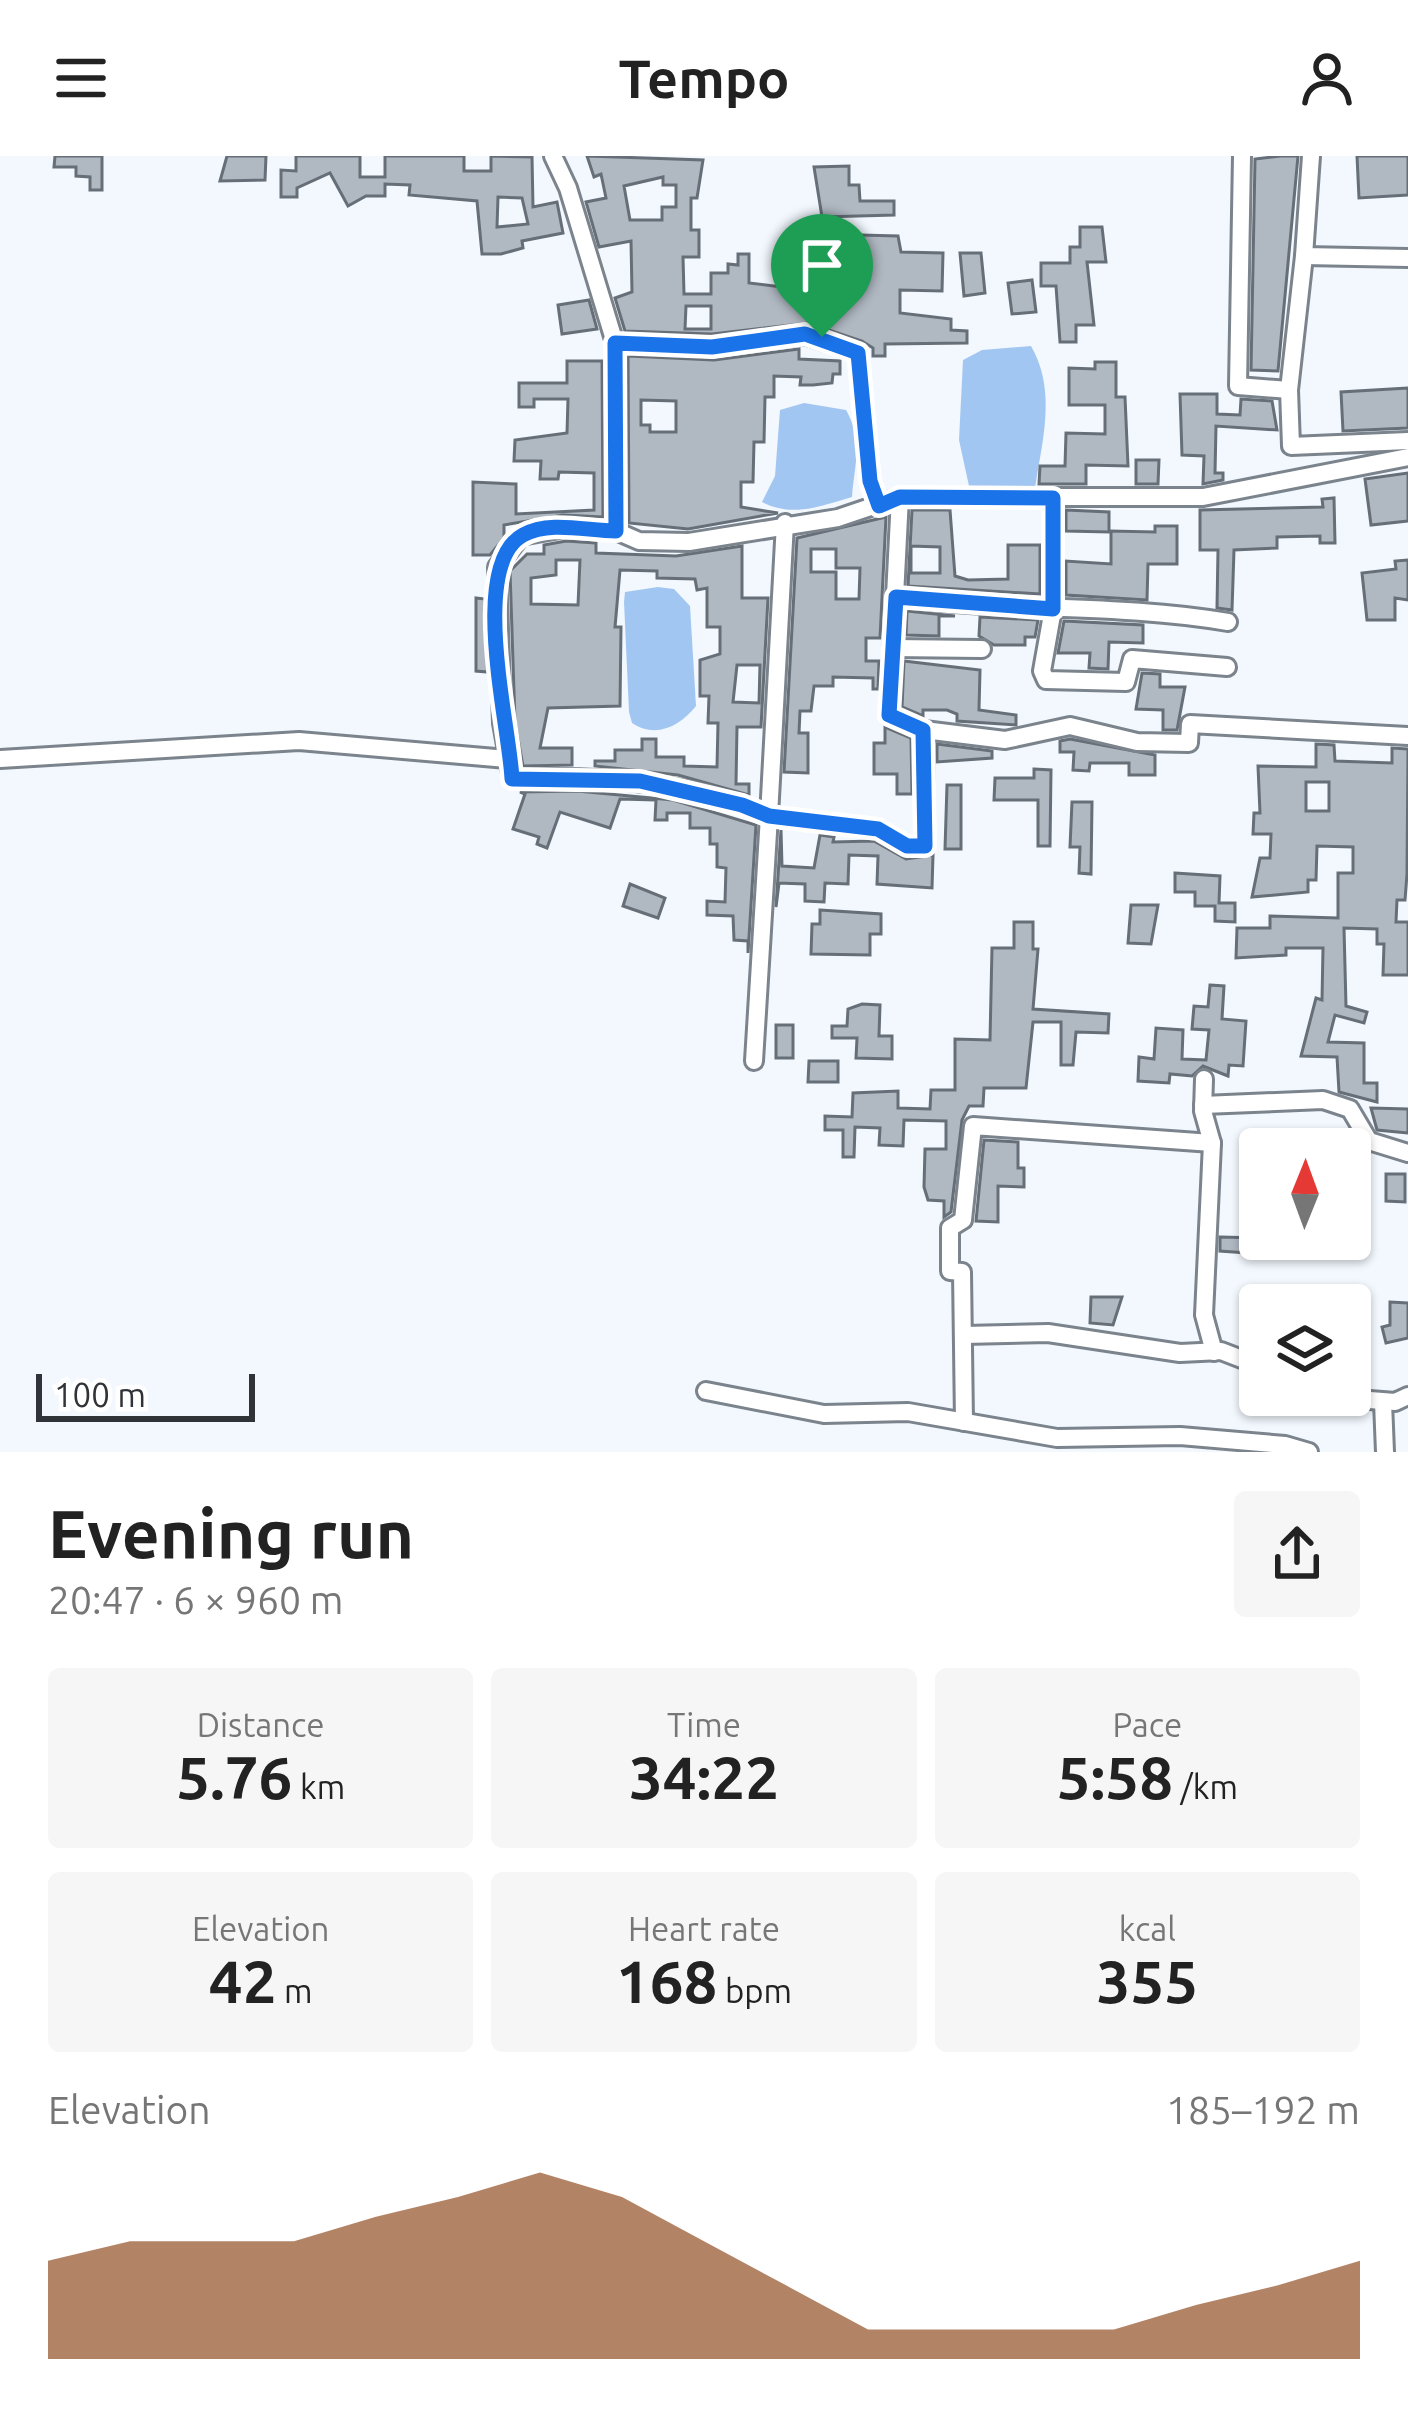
<!DOCTYPE html>
<html lang="en">
<head>
<meta charset="utf-8">
<style>
  :root { --surface:#fff; --page:#f6f6f6; --text:#222; --muted:#767676; --accent:#944f25 }
  body { margin:0; font-family:Ubuntu,sans-serif; background:var(--page); color:var(--text); height:100vh; display:flex; flex-direction:column; font-size:45px; white-space:nowrap }
  * { box-sizing:border-box; margin:0 }
  p { font-size:39px; color:var(--muted) }
  .icon { flex:none; width:66px; height:66px; fill:none; stroke:currentColor; stroke-width:2; stroke-linecap:round; stroke-linejoin:round }
  .map { position:relative; height:1296px; overflow:hidden }
  .sheet { display:flex; flex-direction:column; background:var(--surface); flex:1 }
  .sheet>* { flex:none }
  .needle { width:78px; rotate:1deg }
  .buttons { position:absolute; left:1239px; top:972px; display:grid; gap:24px }
  .buttons a { display:grid; place-items:center; width:132px; height:132px; border-radius:12px; background:var(--surface); box-shadow:0 3px 9px #0004; font-size:60px }
  .scale { position:absolute; left:36px; bottom:30px; width:219px; box-sizing:border-box; padding-left:12px; border:6px solid #303337; border-top:0; font-size:33px; line-height:42px; white-space:nowrap; color:#303337; -webkit-text-stroke:9px #fff; paint-order:stroke }
  .pin { position:absolute; display:grid; place-items:center; width:102px; height:102px; color:#fff; margin:-123px -51px; border-radius:50% 50% 50% 0; rotate:-45deg; box-shadow:0 0 12px #0007 }
  .pin .icon { rotate:45deg }
  .round { display:grid; place-items:center; flex:none; width:126px; height:126px; border-radius:12px; background:var(--page) }
  .head { display:flex; align-items:center; justify-content:space-between; height:204px; padding:0 48px }
  h1 { font-size:66px; font-weight:700; line-height:90px }
  .metrics { display:grid; grid-template-columns:repeat(3,1fr); gap:18px; height:204px; padding:12px 48px }
  .metrics div { display:grid; align-content:center; border-radius:12px; background:var(--page); text-align:center }
  .metrics b { font-size:60px; font-weight:700 }
  .metrics small { font-size:33px; font-weight:400 }
  .metrics p { font-size:33px }
  .chart { height:336px; padding:24px 48px }
  .chart p { display:flex; justify-content:space-between }
  .chart svg { width:100%; height:216px; margin-top:12px; fill:var(--accent); opacity:.7 }
  header { display:flex; justify-content:space-between; align-items:center; height:156px; padding:0 48px; background:var(--surface); font-size:54px; font-weight:700 }
  .map>svg:first-child { display:block }
</style>
</head>
<body>
<header><svg class="icon" aria-label="menu" viewBox="0 0 24 24"><path d="M4 6h16M4 12h16M4 18h16"/></svg>Tempo<svg class="icon" aria-label="person" viewBox="0 0 24 24"><circle cx="12" cy="8" r="4"/><path d="M4 21q1-7 8-7t8 7"/></svg></header>
<div class="map">
<svg width="1408" height="1296" viewBox="0 0 1408 1296">
  <rect width="100%" height="100%" fill="#f2f8fe"/>
  <!-- water -->
  <g fill="#a2c6f2">
    <path d="M 1031,190 C 1057,235 1042,285 1035,332 L 969,330 L 959,284 L 963,204 L 982,194 Z"/>
    <path d="M 804,247 L 846,254 C 864,286 854,309 852,341 C 821,350 793,362 762,346 L 775,320 L 780,254 Z"/>
    <path d="M 658,431 L 674,433 L 690,450 L 696,550 C 680,570 656,583 632,567 L 629,556 L 624,446 L 625,436 Z"/>
  </g>
  <!-- building -->
  <g fill="#b0b8c2" stroke="#666e77" stroke-width="3" fill-rule="evenodd">
    <path d="M 55,0 L 102,0 L 102,34 L 90,34 L 90,21 L 76,20 L 76,11 L 54,11 Z"/>
    <path d="M 227,0 L 266,0 L 265,24 L 220,25 Z"/>
    <path d="M 296,0 L 360,0 L 360,21 L 385,21 L 385,0 L 464,0 L 464,15 L 491,15 L 491,0 L 532,1 L 533,51 L 557,46 L 563,77 L 522,85 L 523,92 L 501,98 L 482,98 L 477,45 L 409,39 L 410,29 L 385,28 L 385,40 L 366,40 L 348,50 L 330,17 L 297,32 L 297,41 L 281,41 L 281,14 L 296,15 ZM 498,41 L 522,42 L 528,68 L 497,71 Z"/>
    <path d="M 587,0 L 703,4 L 697,42 L 691,42 L 691,74 L 699,74 L 699,101 L 683,101 L 684,138 L 711,138 L 711,117 L 728,117 L 728,108 L 738,109 L 738,98 L 749,98 L 749,127 L 790,132 L 790,116 L 820,116 L 822,78 L 898,80 L 901,96 L 943,97 L 942,135 L 900,134 L 900,157 L 951,163 L 951,174 L 967,175 L 967,187 L 885,188 L 885,200 L 873,200 L 873,192 L 862,185 L 808,167 L 712,178 L 625,175 L 615,142 L 632,136 L 631,85 L 599,91 L 586,46 L 606,42 L 601,18 L 594,21 ZM 663,21 L 663,29 L 676,29 L 676,51 L 662,51 L 662,64 L 630,64 L 624,30 ZM 686,150 L 711,150 L 711,173 L 685,173 Z"/>
    <path d="M 1281,0 L 1298,0 L 1278,215 L 1251,214 L 1255,3 Z"/>
    <path d="M 1357,0 L 1408,0 L 1408,39 L 1359,42 Z"/>
    <path d="M 849,10 L 849,29 L 859,29 L 860,45 L 894,45 L 894,59 L 822,61 L 814,11 Z"/>
    <path d="M 1080,71 L 1102,71 L 1106,106 L 1087,106 L 1094,169 L 1076,169 L 1076,186 L 1060,186 L 1056,130 L 1041,130 L 1041,107 L 1070,107 L 1070,91 L 1080,91 Z"/>
    <path d="M 960,97 L 981,97 L 985,137 L 964,140 Z"/>
    <path d="M 1032,124 L 1036,156 L 1012,158 L 1008,127 Z"/>
    <path d="M 589,144 L 597,173 L 562,178 L 558,149 Z"/>
    <path d="M 799,193 L 799,203 L 840,205 L 840,218 L 833,218 L 832,227 L 813,229 L 800,229 L 801,221 L 774,220 L 774,241 L 765,241 L 764,286 L 754,286 L 753,326 L 741,326 L 741,351 L 778,357 L 688,373 L 629,367 L 628,200 L 714,204 ZM 641,244 L 676,245 L 676,276 L 650,276 L 650,269 L 641,269 Z"/>
    <path d="M 567,205 L 602,205 L 603,361 L 563,359 L 504,369 L 504,382 L 490,399 L 473,399 L 473,326 L 516,328 L 516,358 L 594,354 L 594,317 L 559,316 L 558,323 L 540,323 L 541,305 L 514,305 L 515,284 L 567,277 L 568,243 L 534,243 L 534,251 L 519,251 L 519,227 L 567,227 Z"/>
    <path d="M 1095,206 L 1116,206 L 1116,241 L 1125,241 L 1128,310 L 1086,309 L 1086,328 L 1039,328 L 1040,310 L 1065,310 L 1066,277 L 1105,278 L 1105,249 L 1069,249 L 1069,212 L 1095,213 Z"/>
    <path d="M 1408,232 L 1408,272 L 1343,275 L 1341,236 Z"/>
    <path d="M 1180,238 L 1217,238 L 1217,258 L 1240,259 L 1241,243 L 1272,245 L 1277,274 L 1216,270 L 1215,317 L 1223,317 L 1223,324 L 1203,328 L 1204,300 L 1182,299 Z"/>
    <path d="M 1136,304 L 1159,304 L 1158,328 L 1136,328 Z"/>
    <path d="M 1408,317 L 1408,365 L 1371,369 L 1365,323 Z"/>
    <path d="M 1334,342 L 1335,387 L 1320,387 L 1320,380 L 1277,381 L 1277,392 L 1234,394 L 1232,454 L 1217,452 L 1218,394 L 1200,394 L 1200,354 L 1323,351 L 1322,343 Z"/>
    <path d="M 912,354 L 950,354 L 955,420 L 968,424 L 1008,423 L 1008,389 L 1040,389 L 1040,438 L 908,430 ZM 911,390 L 940,391 L 940,417 L 911,417 Z"/>
    <path d="M 1066,354 L 1109,356 L 1109,376 L 1066,375 Z"/>
    <path d="M 886,361 L 880,482 L 866,482 L 866,505 L 879,505 L 878,533 L 873,533 L 873,522 L 833,521 L 833,530 L 814,530 L 811,555 L 800,555 L 799,577 L 808,577 L 808,617 L 784,616 L 797,382 ZM 811,393 L 836,393 L 836,412 L 860,412 L 859,443 L 836,443 L 836,416 L 811,416 Z"/>
    <path d="M 1155,370 L 1177,370 L 1177,408 L 1148,408 L 1147,444 L 1066,439 L 1066,405 L 1111,408 L 1111,375 L 1155,376 Z"/>
    <path d="M 566,385 L 596,387 L 596,397 L 676,400 L 742,390 L 742,442 L 768,442 L 761,571 L 737,571 L 736,628 L 749,628 L 749,639 L 678,619 L 595,610 L 595,605 L 615,605 L 615,594 L 642,594 L 642,583 L 656,583 L 656,601 L 684,601 L 684,610 L 717,611 L 718,567 L 708,567 L 709,540 L 700,540 L 700,504 L 720,498 L 720,471 L 707,471 L 707,432 L 697,434 L 695,423 L 657,422 L 657,415 L 620,414 L 615,471 L 621,471 L 620,550 L 548,552 L 540,592 L 572,592 L 572,609 L 523,610 L 515,566 L 510,415 L 527,398 L 544,398 L 544,389 ZM 556,404 L 580,404 L 578,449 L 531,448 L 531,422 L 556,419 ZM 737,509 L 760,509 L 759,547 L 733,546 Z"/>
    <path d="M 1408,404 L 1408,444 L 1395,442 L 1395,464 L 1367,464 L 1362,417 L 1396,413 L 1395,405 Z"/>
    <path d="M 476,442 L 485,443 L 488,516 L 476,515 Z"/>
    <path d="M 907,455 L 955,460 L 939,460 L 939,480 L 906,479 Z"/>
    <path d="M 980,461 L 1038,464 L 1035,481 L 1025,481 L 1025,489 L 994,489 L 979,480 Z"/>
    <path d="M 1064,465 L 1143,469 L 1143,487 L 1109,486 L 1108,513 L 1089,512 L 1090,497 L 1058,497 Z"/>
    <path d="M 904,505 L 980,514 L 979,554 L 1016,559 L 1016,569 L 957,565 L 957,558 L 947,554 L 923,554 L 923,560 L 902,551 Z"/>
    <path d="M 1142,517 L 1160,518 L 1160,531 L 1185,531 L 1177,574 L 1163,574 L 1163,554 L 1136,553 Z"/>
    <path d="M 885,571 L 911,582 L 912,638 L 897,638 L 897,618 L 874,618 L 874,587 L 885,587 Z"/>
    <path d="M 1070,583 L 1155,599 L 1155,619 L 1129,619 L 1129,607 L 1090,607 L 1089,615 L 1073,614 L 1074,596 L 1060,596 L 1060,585 Z"/>
    <path d="M 937,588 L 992,595 L 992,602 L 937,606 Z"/>
    <path d="M 1316,588 L 1334,589 L 1335,605 L 1392,607 L 1392,592 L 1408,593 L 1407,718 L 1405,744 L 1397,744 L 1396,766 L 1408,766 L 1408,819 L 1383,819 L 1384,788 L 1377,788 L 1377,773 L 1344,772 L 1346,850 L 1367,856 L 1364,867 L 1335,859 L 1328,886 L 1364,887 L 1364,927 L 1377,927 L 1377,946 L 1339,936 L 1337,901 L 1301,900 L 1316,842 L 1322,844 L 1323,792 L 1286,792 L 1286,799 L 1236,802 L 1237,772 L 1270,772 L 1270,760 L 1338,762 L 1338,717 L 1353,717 L 1353,691 L 1317,690 L 1316,724 L 1308,724 L 1308,736 L 1252,741 L 1260,702 L 1270,702 L 1271,678 L 1253,678 L 1254,657 L 1260,657 L 1258,610 L 1316,611 ZM 1306,626 L 1329,626 L 1329,655 L 1306,655 Z"/>
    <path d="M 1034,613 L 1051,614 L 1050,690 L 1038,690 L 1038,644 L 994,644 L 995,622 L 1034,622 Z"/>
    <path d="M 947,629 L 961,629 L 961,693 L 945,693 Z"/>
    <path d="M 577,635 L 673,644 L 756,669 L 748,797 L 748,785 L 734,784 L 733,760 L 707,759 L 707,745 L 725,746 L 726,712 L 717,711 L 717,688 L 710,688 L 710,672 L 690,672 L 690,657 L 667,657 L 667,664 L 655,664 L 656,644 L 620,643 L 610,672 L 560,656 L 547,692 L 537,688 L 539,681 L 513,673 L 525,638 L 520,636 Z"/>
    <path d="M 1072,646 L 1092,646 L 1091,718 L 1079,717 L 1080,691 L 1070,691 Z"/>
    <path d="M 781,674 L 782,710 L 814,712 L 820,679 L 834,681 L 833,686 L 874,685 L 906,703 L 933,699 L 932,732 L 877,728 L 878,700 L 849,699 L 848,728 L 825,727 L 824,746 L 805,745 L 805,728 L 779,727 L 776,751 Z"/>
    <path d="M 1175,717 L 1220,720 L 1219,747 L 1235,747 L 1235,766 L 1215,765 L 1215,750 L 1195,750 L 1195,736 L 1175,736 Z"/>
    <path d="M 630,728 L 665,742 L 658,762 L 623,750 Z"/>
    <path d="M 1131,749 L 1158,749 L 1151,788 L 1128,787 Z"/>
    <path d="M 820,754 L 881,758 L 881,778 L 870,778 L 870,799 L 811,798 L 812,768 L 820,768 Z"/>
    <path d="M 1014,766 L 1033,766 L 1033,793 L 1038,793 L 1033,853 L 1109,858 L 1108,877 L 1076,876 L 1073,909 L 1061,909 L 1061,866 L 1033,866 L 1026,932 L 984,932 L 983,950 L 969,950 L 962,964 L 951,1056 L 944,1061 L 944,1045 L 928,1044 L 924,1031 L 925,993 L 946,993 L 946,965 L 904,964 L 903,990 L 879,989 L 880,972 L 855,971 L 854,1001 L 843,1001 L 843,974 L 825,974 L 825,960 L 852,961 L 853,937 L 898,935 L 898,952 L 930,953 L 931,934 L 955,934 L 955,883 L 990,884 L 992,792 L 1014,792 Z"/>
    <path d="M 1210,829 L 1224,830 L 1222,863 L 1246,865 L 1243,910 L 1229,909 L 1228,920 L 1203,910 L 1192,920 L 1170,918 L 1169,927 L 1138,925 L 1139,901 L 1154,903 L 1156,872 L 1183,874 L 1182,903 L 1206,904 L 1209,874 L 1192,873 L 1194,850 L 1208,851 Z"/>
    <path d="M 862,848 L 880,849 L 879,880 L 892,880 L 892,903 L 856,902 L 857,882 L 832,882 L 832,870 L 847,870 L 848,853 Z"/>
    <rect x="776" y="869" width="17" height="33"/>
    <path d="M 809,905 L 838,905 L 838,926 L 808,926 Z"/>
    <path d="M 1371,952 L 1408,953 L 1408,977 L 1377,974 Z"/>
    <path d="M 984,984 L 1018,986 L 1018,1012 L 1024,1012 L 1024,1031 L 998,1030 L 998,1066 L 976,1065 Z"/>
    <path d="M 1386,1018 L 1405,1018 L 1405,1046 L 1386,1045 Z"/>
    <path d="M 1220,1081 L 1260,1082 L 1261,1098 L 1220,1095 Z"/>
    <path d="M 1091,1141 L 1122,1141 L 1113,1169 L 1090,1167 Z"/>
    <path d="M 1390,1146 L 1408,1147 L 1408,1182 L 1386,1187 L 1382,1171 L 1390,1169 Z"/>
  </g>
  <g fill="none" stroke-linecap="round" stroke-linejoin="round">
    <!-- street casing -->
    <g stroke="#7b838c" stroke-width="22">
      <g id="street">
        <path d="M 553,0 L 568,32 L 615,187 L 616,375"/>
        <path d="M 1242,0 L 1238,230 L 1289,234 L 1304,100"/>
        <path d="M 1311,0 L 1304,100 L 1408,102"/>
        <path d="M 615,187 L 713,191 L 805,179 L 858,197 L 870,325 L 879,351"/>
        <path d="M 1289,234 L 1291,290 L 1408,285"/>
        <path d="M 1053,342 L 1053,453 L 1042,515 L 1046,524 L 1126,526 L 1132,503 L 1227,511"/>
        <path d="M 785,367 L 769,660 L 878,673 L 907,690 L 925,690 L 924,574 L 889,559 L 900,341"/>
        <path d="M 896,441 C 1007,456 1118,447 1228,466"/>
        <path d="M 892,492 L 982,493"/>
        <path d="M 924,574 L 1005,584 L 1070,570 L 1137,586 L 1189,587 L 1190,568 L 1408,580"/>
        <path d="M 0,603 L 299,585 L 507,603"/>
        <path d="M 754,905 L 769,660 C 689,625 599,619 512,623 L 502,567 L 497,411 L 521,380 L 565,372 L 616,375 L 639,385 L 689,386 L 838,362 L 900,341 L 1203,341 L 1408,301"/>
        <path d="M 1204,923 L 1203,955 L 1212,987 L 1204,1159 L 1214,1196"/>
        <path d="M 1203,949 L 1323,944 L 1350,953 L 1369,985 L 1408,997"/>
        <path d="M 964,1179 L 1048,1177 L 1180,1197 L 1221,1195 L 1260,1210"/>
        <path d="M 706,1235 L 824,1258 L 908,1256 L 1057,1282 L 1180,1280 L 1285,1289 L 1309,1296"/>
        <path d="M 1307,1239 L 1395,1246 L 1408,1240"/>
        <path d="M 1383,1246 L 1385,1296"/>
        <path d="M 964,1266 L 962,1116 L 950,1115 L 950,1072 L 963,1064 L 973,970 L 1212,987"/>
      </g>
    </g>
    <!-- street -->
    <use href="#street" stroke="#fff" stroke-width="16"/>
  </g>
  <g fill="none" stroke-linecap="round" stroke-linejoin="round">
    <!-- route casing -->
    <g stroke="#fff" stroke-width="24">
      <path id="route" d="M 805,178 L 858,197 L 870,325 L 879,350 L 900,341 L 1053,342 L 1053,453 L 896,441 L 889,559 L 923,574 L 925,690 L 907,690 L 878,673 L 769,660 L 742,649 L 640,625 L 512,623 C 510,572 468,409 523,379 C 550,364 587,375 616,375 L 615,187 L 712,191 Z"/>
    </g>
    <!-- route -->
    <use href="#route" stroke="#1a73e8" stroke-width="15"/>
  </g>
</svg>
<div class="buttons">
<a><svg class="needle" viewBox="-14 -14 28 28"><path d="M0-13l5 13h-10z" fill="#e53935"/><path d="M0 13l5-13h-10z" fill="#767676"/></svg></a>
<a><svg class="icon" aria-label="layers" viewBox="0 0 24 24"><path d="M12 4l9 5-9 5-9-5zM3 14l9 5 9-5"/></svg></a>
</div>
<div class="scale">100 m</div>
<div class="pin" style="left:822px;top:181px;background:#1e9e55"><svg class="icon" aria-label="arrive" viewBox="0 0 24 24"><path d="M6 21V4h12l-3 4 3 4H6"/></svg></div>
</div>
<section class="sheet">
<div class="head"><div><h1>Evening run</h1><p>20:47 · 6 × 960 m</p></div><a class="round"><svg class="icon" aria-label="share" viewBox="0 0 24 24"><path d="M12 15V3M7 8l5-5 5 5M5 13v7h14v-7"/></svg></a></div>
<div class="metrics">
<div><p>Distance</p><b>5.76<small> km</small></b></div>
<div><p>Time</p><b>34:22</b></div>
<div><p>Pace</p><b>5:58<small> /km</small></b></div>
</div>
<div class="metrics">
<div><p>Elevation</p><b>42<small> m</small></b></div>
<div><p>Heart rate</p><b>168<small> bpm</small></b></div>
<div><p>kcal</p><b>355</b></div>
</div>
<div class="chart"><p><span>Elevation</span>185–192 m</p>
<svg viewBox="0 0 160 44" preserveAspectRatio="none"><path d="M0 44V24L10 20L20 20L30 20L40 15L50 11L60 6L70 11L80 20L90 29L100 38L110 38L120 38L130 38L140 33L150 29L160 24V44z"/></svg>
</div>
</section>
</body>
</html>
